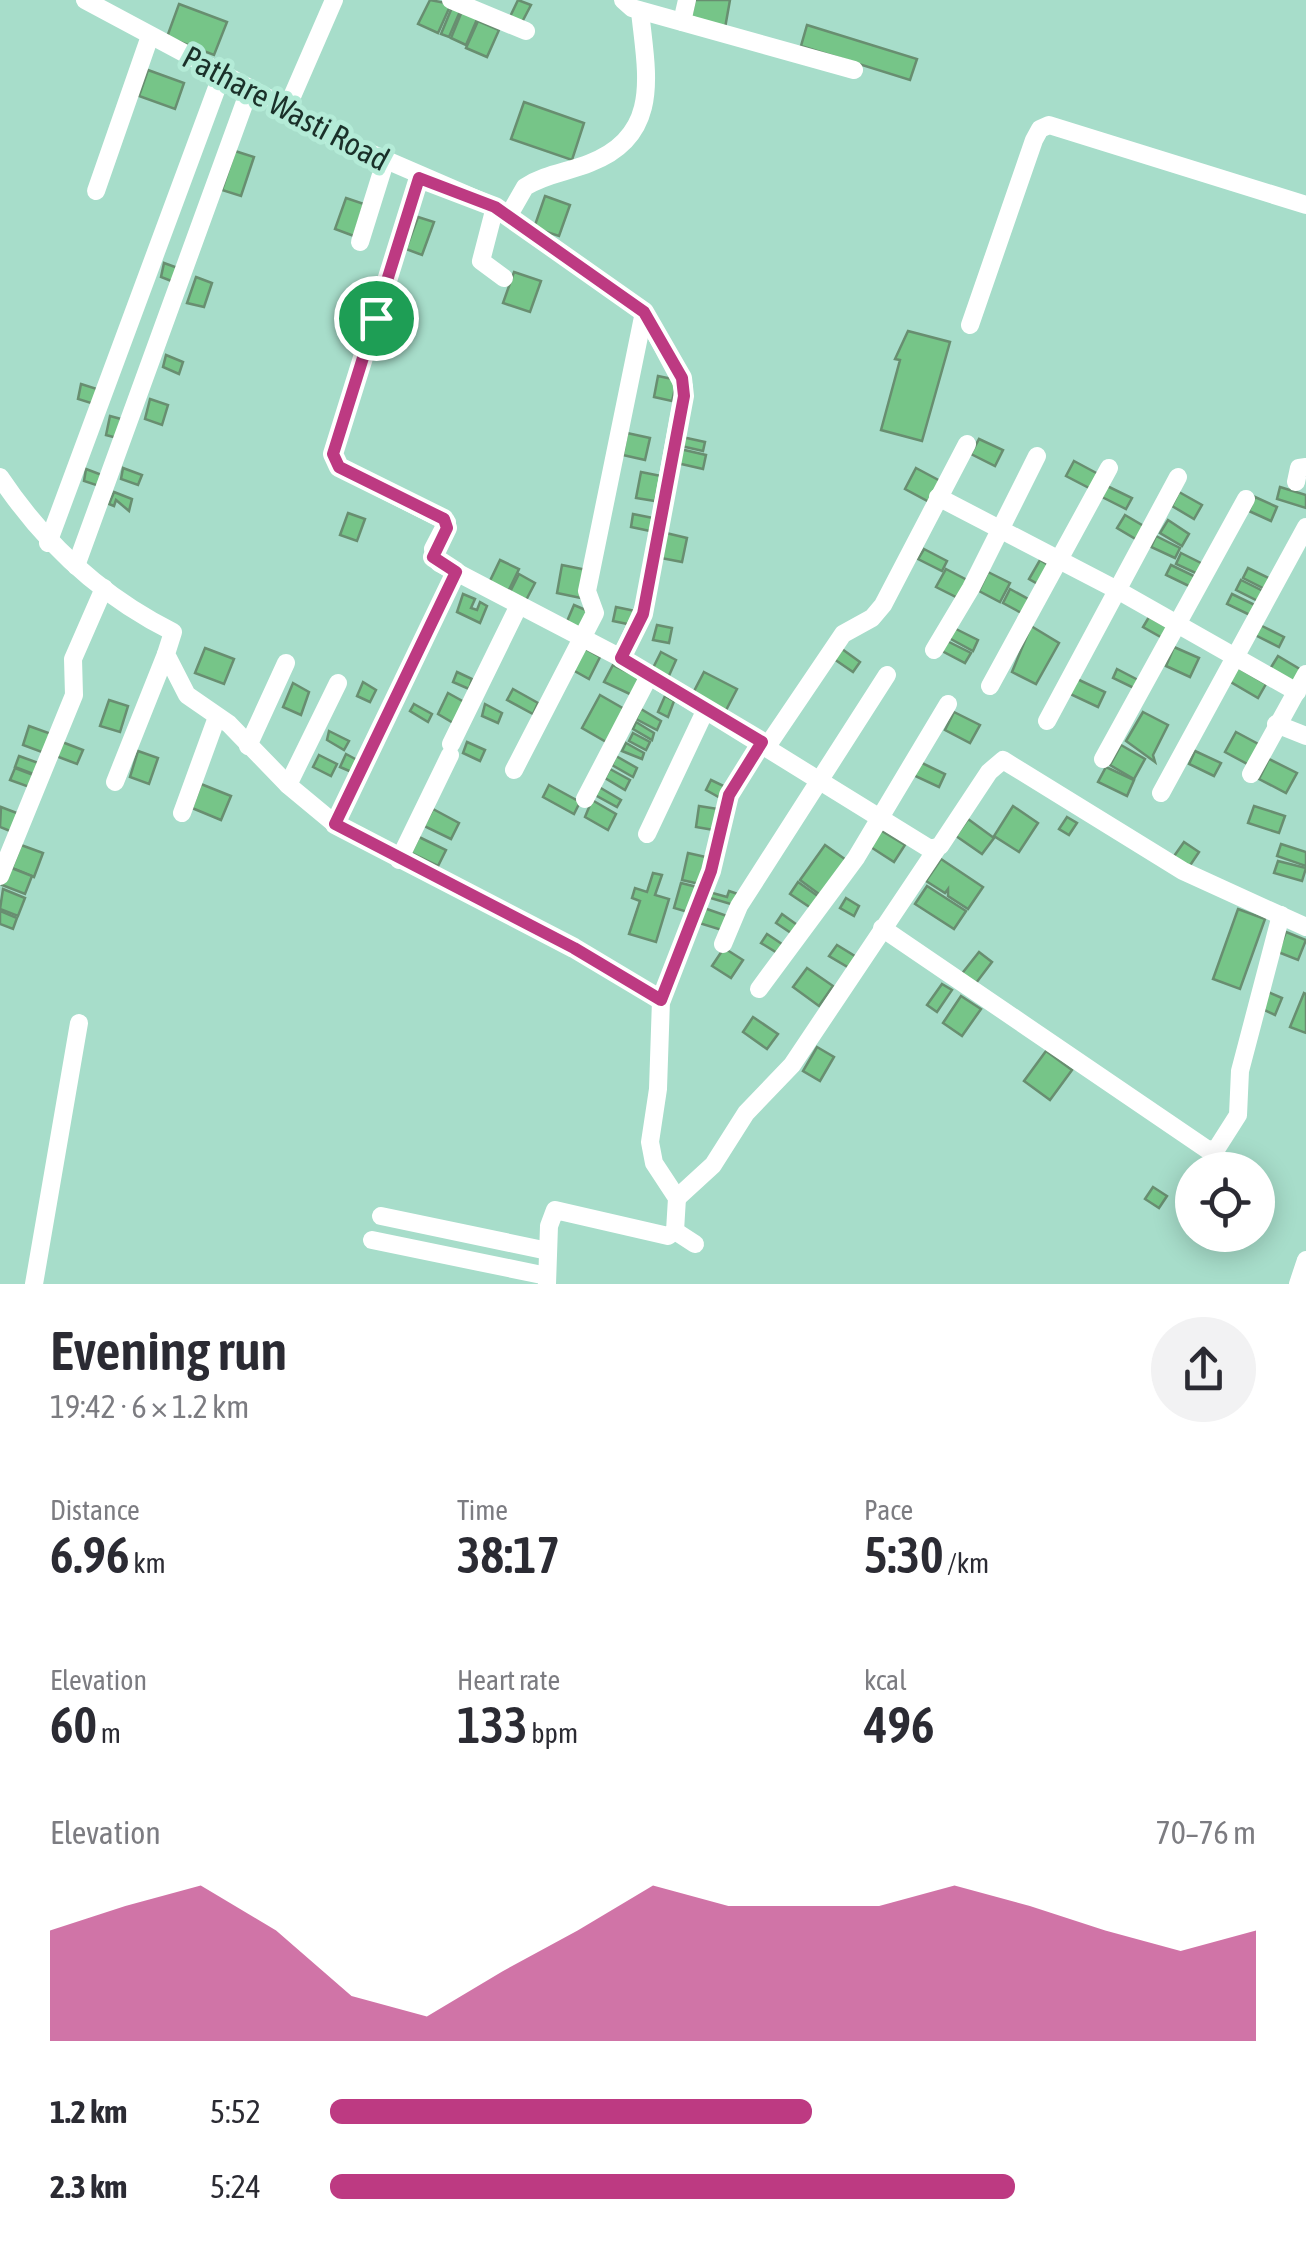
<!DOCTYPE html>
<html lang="en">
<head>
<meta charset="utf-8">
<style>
  :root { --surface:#fff; --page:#f2f2f3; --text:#2b2b33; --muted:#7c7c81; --accent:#bd3a82 }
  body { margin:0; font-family:"Asap Condensed",sans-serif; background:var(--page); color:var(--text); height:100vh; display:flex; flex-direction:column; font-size:38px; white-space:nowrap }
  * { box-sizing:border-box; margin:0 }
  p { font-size:32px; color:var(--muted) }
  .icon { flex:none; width:55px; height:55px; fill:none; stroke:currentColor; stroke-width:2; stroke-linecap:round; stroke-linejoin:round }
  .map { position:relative; height:1284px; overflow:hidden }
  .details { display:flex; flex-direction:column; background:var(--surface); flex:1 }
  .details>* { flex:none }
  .controls { position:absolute; left:1175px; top:1152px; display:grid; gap:20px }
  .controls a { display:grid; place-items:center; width:100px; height:100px; border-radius:50%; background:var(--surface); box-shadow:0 5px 25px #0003; font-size:50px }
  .pin { position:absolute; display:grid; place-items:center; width:85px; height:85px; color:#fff; margin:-42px; border:5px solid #fff; border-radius:50%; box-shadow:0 2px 10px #0007 }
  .round { display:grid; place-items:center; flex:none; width:105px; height:105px; border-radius:52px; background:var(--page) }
  .headline { display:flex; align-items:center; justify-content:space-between; height:170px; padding:0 50px }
  h1 { font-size:55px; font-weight:600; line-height:75px }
  .metrics { display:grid; grid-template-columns:repeat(3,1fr); gap:15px; height:170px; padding:10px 50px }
  .metrics div { display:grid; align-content:center }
  .metrics b { font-size:50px; font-weight:600 }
  .metrics small { font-size:28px; font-weight:400 }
  .metrics p { font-size:28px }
  .chart { height:280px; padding:20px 50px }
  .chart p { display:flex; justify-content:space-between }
  .chart svg { width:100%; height:180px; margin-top:10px; fill:var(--accent); opacity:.7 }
  ul { padding:0 50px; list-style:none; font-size:32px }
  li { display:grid; grid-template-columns:160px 120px 1fr; align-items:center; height:75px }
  li i { height:25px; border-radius:12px; background:var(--accent) }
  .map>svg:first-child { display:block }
</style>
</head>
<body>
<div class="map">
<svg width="1306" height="1284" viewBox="0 0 1306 1284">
  <rect width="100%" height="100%" fill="#a7ddca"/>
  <!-- building -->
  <g fill="#76c588" stroke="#688e70" stroke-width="2.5">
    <path d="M 430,0 L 451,4 L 438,33 L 418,24 Z"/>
    <path d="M 518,0 L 531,5 L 520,26 L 508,21 Z"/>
    <path d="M 695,0 L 730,0 L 725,28 L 690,21 Z"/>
    <path d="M 179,4 L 227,22 L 214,55 L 167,37 Z"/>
    <path d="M 453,5 L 461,9 L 449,37 L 441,34 Z"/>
    <path d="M 462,11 L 478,17 L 466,45 L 451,38 Z"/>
    <path d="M 478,21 L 499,30 L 487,57 L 466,48 Z"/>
    <path d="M 807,25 L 917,59 L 910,80 L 801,46 Z"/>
    <path d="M 148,70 L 184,83 L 175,109 L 139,96 Z"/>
    <path d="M 524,102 L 584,123 L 572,160 L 511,139 Z"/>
    <path d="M 235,151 L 254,157 L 241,196 L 222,190 Z"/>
    <path d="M 545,196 L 570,205 L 559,236 L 534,228 Z"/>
    <path d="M 346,198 L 364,204 L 354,236 L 335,229 Z"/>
    <path d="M 418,217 L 434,222 L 422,255 L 406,249 Z"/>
    <path d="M 164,263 L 178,268 L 174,282 L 161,277 Z"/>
    <path d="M 514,272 L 541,281 L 530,312 L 503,303 Z"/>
    <path d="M 196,277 L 212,283 L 204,307 L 187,303 Z"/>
    <path d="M 908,331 L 950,342 L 922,441 L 881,430 L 900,360 L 895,359 Z"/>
    <path d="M 166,355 L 183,362 L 179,374 L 163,367 Z"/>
    <path d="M 658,376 L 677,380 L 672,401 L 654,397 Z"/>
    <path d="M 81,384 L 97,389 L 94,404 L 78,399 Z"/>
    <path d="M 150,399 L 168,405 L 162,425 L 145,419 Z"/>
    <path d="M 110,416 L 121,419 L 117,438 L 106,435 Z"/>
    <path d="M 627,433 L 650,438 L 645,460 L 623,455 Z"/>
    <path d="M 682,437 L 705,442 L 703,451 L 681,446 Z"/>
    <path d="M 979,439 L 1003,450 L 995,466 L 971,454 Z"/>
    <path d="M 680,449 L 706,455 L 703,469 L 677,463 Z"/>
    <path d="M 1074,461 L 1100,475 L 1093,490 L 1066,476 Z"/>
    <path d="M 123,468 L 142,475 L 138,485 L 121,479 Z"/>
    <path d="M 916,468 L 944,483 L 933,504 L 905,489 Z"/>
    <path d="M 86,469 L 102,475 L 99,486 L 84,481 Z"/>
    <path d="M 641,472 L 661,476 L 655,501 L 636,498 Z"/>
    <path d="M 1107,486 L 1132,498 L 1126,509 L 1102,497 Z"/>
    <path d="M 1280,487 L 1306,495 L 1306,508 L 1277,499 Z"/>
    <path d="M 114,492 L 132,499 L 129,511 L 116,500 L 114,506 L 109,504 Z"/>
    <path d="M 1179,492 L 1202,505 L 1194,519 L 1172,506 Z"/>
    <path d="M 1255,497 L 1277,507 L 1271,521 L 1249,511 Z"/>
    <path d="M 348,513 L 365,519 L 357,541 L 340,535 Z"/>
    <path d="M 633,514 L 653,518 L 650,531 L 631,527 Z"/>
    <path d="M 1125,515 L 1147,528 L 1139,541 L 1117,528 Z"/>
    <path d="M 1168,520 L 1189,534 L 1182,546 L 1160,533 Z"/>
    <path d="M 666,533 L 687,538 L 682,562 L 661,558 Z"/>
    <path d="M 1156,536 L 1180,548 L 1175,558 L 1151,547 Z"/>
    <path d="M 924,549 L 947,561 L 942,571 L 918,559 Z"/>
    <path d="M 1181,553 L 1205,565 L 1200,575 L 1176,564 Z"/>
    <path d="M 500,560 L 519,569 L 507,594 L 488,585 Z"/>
    <path d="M 1040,560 L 1053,568 L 1043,587 L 1029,579 Z"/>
    <path d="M 562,565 L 587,570 L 581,598 L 557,593 Z"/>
    <path d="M 1171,565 L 1196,577 L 1191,587 L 1166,575 Z"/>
    <path d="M 1248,568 L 1273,580 L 1267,590 L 1243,578 Z"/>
    <path d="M 946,569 L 971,582 L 962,600 L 936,587 Z"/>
    <path d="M 988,572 L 1010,583 L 1000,602 L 979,591 Z"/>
    <path d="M 519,574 L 535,583 L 524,604 L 508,596 Z"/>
    <path d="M 1241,580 L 1265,592 L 1260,602 L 1236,590 Z"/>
    <path d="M 1010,589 L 1032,601 L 1025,615 L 1003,603 Z"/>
    <path d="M 463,594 L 475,599 L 471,608 L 477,610 L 480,602 L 487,606 L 480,623 L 457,612 Z"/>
    <path d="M 1232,594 L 1257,606 L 1252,616 L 1227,604 Z"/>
    <path d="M 574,605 L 588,611 L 579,632 L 565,626 Z"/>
    <path d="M 616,607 L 640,612 L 637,626 L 613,621 Z"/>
    <path d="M 1149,617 L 1172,630 L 1166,640 L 1143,627 Z"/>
    <path d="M 657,625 L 672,628 L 669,643 L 653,640 Z"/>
    <path d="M 1260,625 L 1284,637 L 1279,647 L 1255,635 Z"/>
    <path d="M 1031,626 L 1059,643 L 1036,684 L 1012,672 Z"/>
    <path d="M 954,628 L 978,640 L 973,651 L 949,638 Z"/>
    <path d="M 947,641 L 971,653 L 965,663 L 942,651 Z"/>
    <path d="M 582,647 L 600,657 L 589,679 L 571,669 Z"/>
    <path d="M 1174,647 L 1199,658 L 1190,677 L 1166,666 Z"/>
    <path d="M 205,648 L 234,659 L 224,684 L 195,673 Z"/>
    <path d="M 842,649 L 860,662 L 853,672 L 834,659 Z"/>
    <path d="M 661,652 L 676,660 L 667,680 L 651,672 Z"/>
    <path d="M 1278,656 L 1303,671 L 1296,683 L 1270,669 Z"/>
    <path d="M 613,665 L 640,678 L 632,695 L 604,682 Z"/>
    <path d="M 1237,667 L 1266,684 L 1258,698 L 1229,681 Z"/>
    <path d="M 1117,669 L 1140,681 L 1136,689 L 1113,678 Z"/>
    <path d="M 457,672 L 472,679 L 469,689 L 453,682 Z"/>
    <path d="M 704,672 L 737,689 L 724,714 L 691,697 Z"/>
    <path d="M 1077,679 L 1105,692 L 1098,707 L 1070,694 Z"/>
    <path d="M 363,682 L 376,690 L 370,702 L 357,696 Z"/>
    <path d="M 293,683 L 309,692 L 301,715 L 283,707 Z"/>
    <path d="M 513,689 L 538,703 L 533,714 L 507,700 Z"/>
    <path d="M 448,693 L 466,703 L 455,724 L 438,714 Z"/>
    <path d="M 600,695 L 626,710 L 608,743 L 582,728 Z"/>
    <path d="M 665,696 L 674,701 L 668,717 L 658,712 Z"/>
    <path d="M 109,700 L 128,706 L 120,732 L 100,726 Z"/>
    <path d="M 414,704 L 432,714 L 428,722 L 410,711 Z"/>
    <path d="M 485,704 L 502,713 L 498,723 L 482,716 Z"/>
    <path d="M 641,709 L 661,721 L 657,730 L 636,719 Z"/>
    <path d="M 954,712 L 980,725 L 970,743 L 945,730 Z"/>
    <path d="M 1143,712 L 1168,725 L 1153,755 L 1155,762 L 1126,741 Z"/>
    <path d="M 636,722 L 654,733 L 652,740 L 633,729 Z"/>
    <path d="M 29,726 L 54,735 L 47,754 L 23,745 Z"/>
    <path d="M 329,731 L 349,741 L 344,750 L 327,740 Z"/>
    <path d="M 1236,732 L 1262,746 L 1251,766 L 1225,752 Z"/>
    <path d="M 633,733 L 650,742 L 646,750 L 629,741 Z"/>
    <path d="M 62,742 L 83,750 L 77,764 L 56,756 Z"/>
    <path d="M 467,742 L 485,750 L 480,761 L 463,753 Z"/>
    <path d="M 626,743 L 644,753 L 642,759 L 622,751 Z"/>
    <path d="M 1121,745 L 1145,759 L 1134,779 L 1110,765 Z"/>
    <path d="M 138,751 L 158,758 L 149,784 L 130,777 Z"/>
    <path d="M 1195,751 L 1221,763 L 1214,776 L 1189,764 Z"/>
    <path d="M 346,754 L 359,761 L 354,773 L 340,767 Z"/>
    <path d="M 319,755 L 337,764 L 331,776 L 313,767 Z"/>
    <path d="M 19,756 L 41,764 L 36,775 L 15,767 Z"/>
    <path d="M 616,756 L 637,768 L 633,777 L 612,765 Z"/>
    <path d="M 1269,759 L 1297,773 L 1286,793 L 1259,779 Z"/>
    <path d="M 920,762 L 945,774 L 939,787 L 913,775 Z"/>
    <path d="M 1106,767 L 1134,780 L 1127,796 L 1098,782 Z"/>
    <path d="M 15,768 L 36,776 L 32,788 L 10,780 Z"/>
    <path d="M 610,769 L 630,780 L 625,790 L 605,778 Z"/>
    <path d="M 711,780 L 730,789 L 724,800 L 706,790 Z"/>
    <path d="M 201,784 L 231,796 L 221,820 L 192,808 Z"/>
    <path d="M 549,785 L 580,802 L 574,814 L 543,797 Z"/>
    <path d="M 599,787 L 621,800 L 617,807 L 595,795 Z"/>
    <path d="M 592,800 L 616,814 L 608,830 L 585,817 Z"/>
    <path d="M 699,806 L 718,809 L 714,830 L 696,827 Z"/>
    <path d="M 1013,806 L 1038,823 L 1019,852 L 994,836 Z"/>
    <path d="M 1254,806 L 1285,816 L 1279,833 L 1248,823 Z"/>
    <path d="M 1,807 L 22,815 L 15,833 L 0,827 Z"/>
    <path d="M 433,809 L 459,823 L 451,839 L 424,826 Z"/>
    <path d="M 1067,817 L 1077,823 L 1069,835 L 1059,829 Z"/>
    <path d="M 968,819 L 994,838 L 982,854 L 956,836 Z"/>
    <path d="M 877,828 L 905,845 L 894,862 L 866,844 Z"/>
    <path d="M 419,837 L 446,850 L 438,866 L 411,853 Z"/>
    <path d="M 1184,842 L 1199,852 L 1187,870 L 1172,859 Z"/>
    <path d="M 1281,844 L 1306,852 L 1306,866 L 1277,856 Z"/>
    <path d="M 21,845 L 43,853 L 34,877 L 12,868 Z"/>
    <path d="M 825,845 L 849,862 L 823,897 L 800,880 Z"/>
    <path d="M 688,853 L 710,858 L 704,885 L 682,880 Z"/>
    <path d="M 941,859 L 983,887 L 968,909 L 948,896 L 948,889 L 945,893 L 926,881 Z"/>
    <path d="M 1278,861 L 1306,868 L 1302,881 L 1274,873 Z"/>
    <path d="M 9,867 L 32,876 L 25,894 L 2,885 Z"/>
    <path d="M 653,873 L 662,875 L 655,895 L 669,899 L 656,942 L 629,934 L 640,901 L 632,898 L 635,888 L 647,892 Z"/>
    <path d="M 798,882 L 822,899 L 814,910 L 790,894 Z"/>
    <path d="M 681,883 L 697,887 L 691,913 L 674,908 Z"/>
    <path d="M 927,886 L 966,911 L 954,929 L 915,904 Z"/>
    <path d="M 3,889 L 25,898 L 18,916 L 0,909 Z"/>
    <path d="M 729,891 L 738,894 L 734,905 L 707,897 L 709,892 L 727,897 Z"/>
    <path d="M 846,898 L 859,906 L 854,916 L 840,908 Z"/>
    <path d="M 704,908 L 730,917 L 725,931 L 699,923 Z"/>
    <path d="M 1238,909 L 1265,919 L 1240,989 L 1213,979 Z"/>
    <path d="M 0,911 L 17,918 L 13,929 L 0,924 Z"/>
    <path d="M 782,914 L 800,927 L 794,935 L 776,923 Z"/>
    <path d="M 1286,932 L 1306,940 L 1298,960 L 1278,952 Z"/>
    <path d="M 767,934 L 785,946 L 779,954 L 761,943 Z"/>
    <path d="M 837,945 L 858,958 L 851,969 L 829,956 Z"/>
    <path d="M 724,948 L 743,960 L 731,978 L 712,966 Z"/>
    <path d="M 979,952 L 992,962 L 973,987 L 960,976 Z"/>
    <path d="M 807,968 L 833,986 L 819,1006 L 793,987 Z"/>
    <path d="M 942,984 L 952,990 L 937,1012 L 927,1005 Z"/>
    <path d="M 1268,992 L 1282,998 L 1275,1015 L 1260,1008 Z"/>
    <path d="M 1304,993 L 1306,994 L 1306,1033 L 1290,1027 Z"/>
    <path d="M 961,996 L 981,1009 L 962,1036 L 943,1023 Z"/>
    <path d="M 753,1017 L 778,1034 L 767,1049 L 743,1032 Z"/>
    <path d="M 817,1047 L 834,1057 L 820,1081 L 803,1071 Z"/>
    <path d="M 1046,1051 L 1072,1070 L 1050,1100 L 1024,1081 Z"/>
    <path d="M 1153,1187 L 1167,1196 L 1159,1208 L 1145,1199 Z"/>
  </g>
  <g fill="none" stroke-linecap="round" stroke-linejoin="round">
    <!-- minor -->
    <g stroke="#fff" stroke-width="18">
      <path d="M 85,0 L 287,108 L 326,134 L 495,207 L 644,312 L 684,387 L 645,605 L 621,658"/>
      <path d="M 451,0 L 526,31"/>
      <path d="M 623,0 L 632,8 L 854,70"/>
      <path d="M 682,22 L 687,0"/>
      <path d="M 287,108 L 334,0"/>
      <path d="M 419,177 L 333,454 L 339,467 L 447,522 L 433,549 L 439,563 L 621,658 L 930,849 L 940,846 L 989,772 L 1003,760 L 1183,871 L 1306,927"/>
      <path d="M 96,191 L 150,36"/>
      <path d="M 495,207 L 481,261 L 504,278"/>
      <path d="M 509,215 L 525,187 C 545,174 568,172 590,163 C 663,135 646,71 640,11"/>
      <path d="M 360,242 L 385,162"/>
      <path d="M 970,325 L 1034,140 L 1040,129 L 1049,125 L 1306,205"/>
      <path d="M 0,477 C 44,543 101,596 173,632 L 166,654 L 187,695 L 229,724 L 288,785 L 335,824 L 574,948 L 661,1000 L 658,1089 L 650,1142 L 654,1163 L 677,1198 L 675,1231 L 668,1236 L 555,1210 L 549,1226 L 547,1284"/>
      <path d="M 1296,482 L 1299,468 L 1306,467"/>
      <path d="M 938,497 L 1119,591 L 1297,692"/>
      <path d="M 48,543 L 222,74"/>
      <path d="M 76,566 L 250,88"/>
      <path d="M 934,650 L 971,588 L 1037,456"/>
      <path d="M 990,686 L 1109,468"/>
      <path d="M 1047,721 L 1178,477"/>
      <path d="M 1276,724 L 1306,736"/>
      <path d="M 451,744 L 519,605"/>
      <path d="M 768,745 L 843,634 L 872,618 L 883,605 L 967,444"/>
      <path d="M 248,746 L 286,663"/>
      <path d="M 1103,759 L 1246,499"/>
      <path d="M 514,770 L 595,613 L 587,591 L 644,312"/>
      <path d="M 1251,774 L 1306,674"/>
      <path d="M 115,782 L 166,654"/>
      <path d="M 288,785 L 338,683"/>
      <path d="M 1161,793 L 1306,527"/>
      <path d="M 585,799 L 649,676"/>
      <path d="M 182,813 L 217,717"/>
      <path d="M 335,824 L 456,572"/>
      <path d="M 647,834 L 706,709"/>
      <path d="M 399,860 L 450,755"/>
      <path d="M 0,876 L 74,695 L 73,659 L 104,588"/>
      <path d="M 882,928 L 1208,1150 L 1217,1148 L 1238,1115 L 1240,1071 L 1281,915"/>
      <path d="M 723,944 L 739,906 L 887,675"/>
      <path d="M 759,989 L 856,858 L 948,704"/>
      <path d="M 661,1000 L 711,871 L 729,795 L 762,742"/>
      <path d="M 677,1198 L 713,1165 L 746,1113 L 792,1065 L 936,850"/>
      <path d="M 381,1216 L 548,1251"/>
      <path d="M 675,1231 L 695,1244"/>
      <path d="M 372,1240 L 547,1276"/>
      <path d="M 34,1284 L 79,1023"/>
      <path d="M 1298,1284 L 1306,1260"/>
    </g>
  </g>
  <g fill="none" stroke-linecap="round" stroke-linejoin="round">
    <!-- route casing -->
    <g stroke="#fff" stroke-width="20">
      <path id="route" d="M 419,178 L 495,207 L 644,312 L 682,378 L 684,396 L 643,614 L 621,658 L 762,742 L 729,795 L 711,871 L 661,1000 L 574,948 L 335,824 L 456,572 L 433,557 L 447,528 L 444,519 L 339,467 L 333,454 Z"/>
    </g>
    <!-- route -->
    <use href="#route" stroke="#bd3a82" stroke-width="12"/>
  </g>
  <g text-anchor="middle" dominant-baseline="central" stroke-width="10" stroke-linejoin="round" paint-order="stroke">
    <!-- street labels -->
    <g font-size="32" fill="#1a3029" stroke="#b4ebd7">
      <text transform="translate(286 108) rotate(28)">Pathare Wasti Road</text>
    </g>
  </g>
</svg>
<div class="controls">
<a><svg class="icon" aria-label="locate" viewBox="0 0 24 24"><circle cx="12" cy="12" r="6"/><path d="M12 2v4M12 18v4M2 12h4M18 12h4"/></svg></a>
</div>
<div class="pin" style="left:376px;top:318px;background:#1e9e55"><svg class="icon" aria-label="arrive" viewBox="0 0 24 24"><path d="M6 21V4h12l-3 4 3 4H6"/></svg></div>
</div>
<section class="details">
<div class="headline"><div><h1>Evening run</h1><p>19:42 · 6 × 1.2 km</p></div><a class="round"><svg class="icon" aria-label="share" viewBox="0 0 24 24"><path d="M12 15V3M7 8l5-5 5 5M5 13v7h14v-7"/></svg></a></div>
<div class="metrics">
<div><p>Distance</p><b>6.96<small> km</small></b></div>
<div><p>Time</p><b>38:17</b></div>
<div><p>Pace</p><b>5:30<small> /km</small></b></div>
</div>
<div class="metrics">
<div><p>Elevation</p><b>60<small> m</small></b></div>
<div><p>Heart rate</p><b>133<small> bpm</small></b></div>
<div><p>kcal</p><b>496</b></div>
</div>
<div class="chart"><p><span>Elevation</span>70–76 m</p>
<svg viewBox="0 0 160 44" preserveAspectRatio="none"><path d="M0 44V17L10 11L20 6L30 17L40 33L50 38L60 27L70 17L80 6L90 11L100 11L110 11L120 6L130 11L140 17L150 22L160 17V44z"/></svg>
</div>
<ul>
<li><b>1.2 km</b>5:52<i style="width:52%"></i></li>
<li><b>2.3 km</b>5:24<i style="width:74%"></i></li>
</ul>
</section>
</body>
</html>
